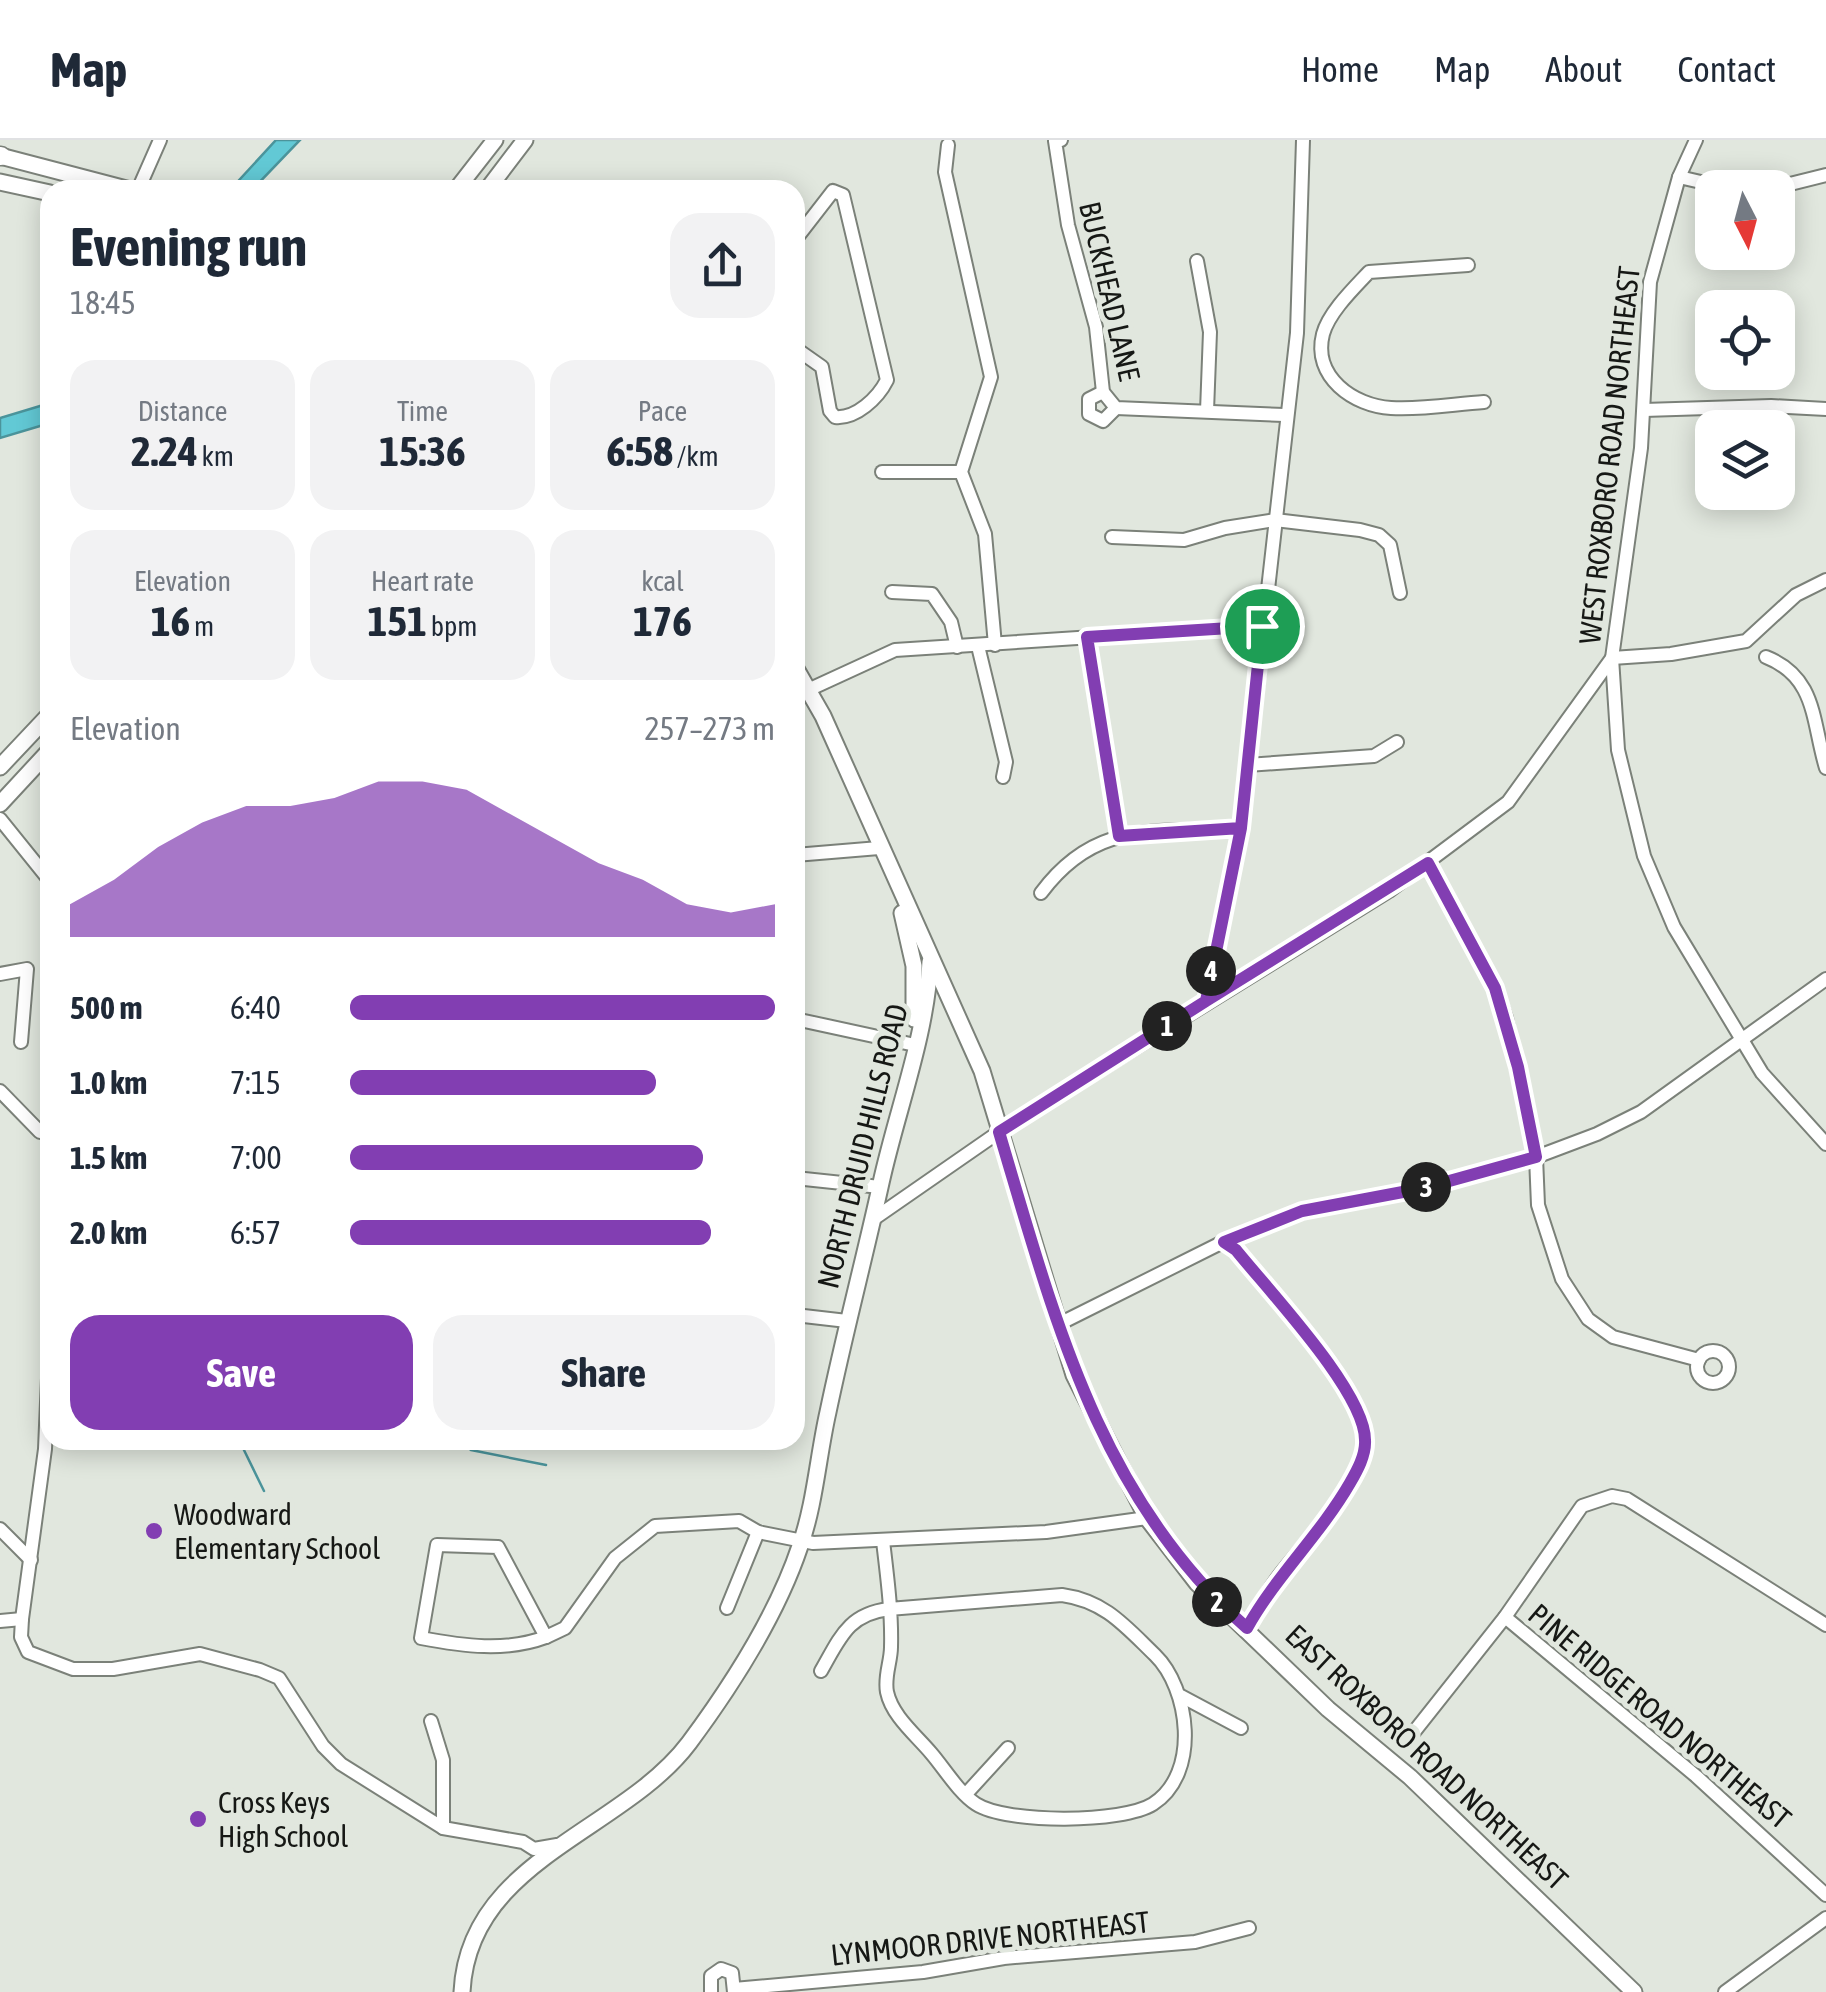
<!DOCTYPE html>
<html lang="en">
<head>
<meta charset="utf-8">
<style>
  :root { --surface:#fff; --page:#f2f2f3; --text:#1f2937; --muted:#747a83; --line:#e0e1e3; --accent:#823eb2 }
  body { margin:0; font-family:"Asap Condensed",sans-serif; background:var(--page); color:var(--text); height:100vh; display:flex; flex-direction:column; font-size:38px; white-space:nowrap }
  * { box-sizing:border-box; margin:0 }
  p { font-size:32px; color:var(--muted) }
  .icon { flex:none; width:55px; height:55px; fill:none; stroke:currentColor; stroke-width:2; stroke-linecap:round; stroke-linejoin:round }
  .map { position:relative; flex:1; overflow:hidden }
  .details { position:absolute; left:40px; top:40px; width:765px; height:1270px; display:flex; flex-direction:column; background:var(--surface); border-radius:30px; box-shadow:0 5px 25px #0003 }
  .details>* { flex:none }
  .needle { width:65px; rotate:174deg }
  .tools { position:absolute; left:1695px; top:30px; display:grid; gap:20px }
  .tools a { display:grid; place-items:center; width:100px; height:100px; border-radius:20px; background:var(--surface); box-shadow:0 5px 25px #0003; font-size:50px }
  .pin { position:absolute; display:grid; place-items:center; width:85px; height:85px; color:#fff; margin:-42px; border:5px solid #fff; border-radius:50%; box-shadow:0 2px 10px #0007 }
  .km { position:absolute; width:50px; height:50px; margin:-25px; border-radius:50%; background:#222; color:#fff; font-size:28px; line-height:50px; text-align:center }
  .round { display:grid; place-items:center; flex:none; width:105px; height:105px; border-radius:30px; background:var(--page) }
  .summary { display:flex; align-items:center; justify-content:space-between; height:170px; padding:0 30px }
  h1 { font-size:55px; font-weight:700; line-height:75px }
  .metrics { display:grid; grid-template-columns:repeat(3,1fr); gap:15px; height:170px; padding:10px 30px }
  .metrics div { display:grid; align-content:center; border-radius:25px; background:var(--page); text-align:center }
  .metrics b { font-size:42px; font-weight:700 }
  .metrics small { font-size:28px; font-weight:400 }
  .metrics p { font-size:28px }
  .chart { height:280px; padding:20px 30px }
  .chart p { display:flex; justify-content:space-between }
  .chart svg { width:100%; height:180px; margin-top:10px; fill:var(--accent); opacity:.7 }
  .button { display:flex; gap:20px; margin-top:auto; padding:20px 30px }
  .button a { flex:1; height:115px; border-radius:30px; background:var(--accent); color:#fff; font-size:40px; font-weight:700; line-height:115px; text-align:center }
  .button a+a { background:var(--page); color:var(--text) }
  ul { padding:0 30px; list-style:none; font-size:32px }
  li { display:grid; grid-template-columns:160px 120px 1fr; align-items:center; height:75px }
  li i { height:25px; border-radius:12px; background:var(--accent) }
  header { display:flex; align-items:center; gap:60px; box-sizing:border-box; height:140px; padding:0 50px; background:var(--surface); border-bottom:2px solid var(--line) }
  header strong { font-size:48px }
  nav { display:flex; gap:55px; margin-inline-start:auto; font-size:35px }
  .map>svg:first-child { display:block }
</style>
</head>
<body>
<header>
<strong>Map</strong>
<nav><a>Home</a><a>Map</a><a>About</a><a>Contact</a></nav>
</header>
<div class="map">
<svg width="1826" height="1852" viewBox="0 0 1826 1852">
  <rect width="100%" height="100%" fill="#e1e7de"/>
  <!-- water -->
  <g fill="#62c9d5" stroke="#4b949b" stroke-width="2.5">
    <path d="M 276,0 L 300,0 L 252,50 L 230,50 Z"/>
    <path d="M 50,263 L 50,283 L 0,298 L 0,278 Z"/>
  </g>
  <g fill="none" stroke-linecap="round" stroke-linejoin="round">
    <!-- stream -->
    <g stroke="#4b949b" stroke-width="2.5">
      <path d="M 232,1300 L 242,1306 L 264,1351"/>
      <path d="M 459,1300 L 471,1310 L 546,1325"/>
    </g>
    <!-- minor casing -->
    <g stroke="#7b8179" stroke-width="16">
      <g id="minor">
        <path d="M 1061,0 L 1055,1 L 1068,85 L 1096,187 L 1103,252 L 1116,268 L 1284,275"/>
        <path d="M 1696,0 L 1679,37 L 1650,142 L 1641,308 L 1612,518 L 1618,610 L 1644,716 L 1674,787 L 1762,933 L 1826,1004"/>
        <path d="M 948,5 L 945,32 L 991,237 L 961,332 L 985,394 L 995,505"/>
        <path d="M 1679,37 L 1727,48"/>
        <path d="M 1774,48 L 1826,35"/>
        <path d="M 138,50 L 160,0"/>
        <path d="M 795,100 L 833,51 L 843,55 L 887,240 C 878,258 856,279 835,277 L 830,271 L 822,227 L 795,208"/>
        <path d="M 1197,121 L 1210,192 L 1207,271"/>
        <path d="M 1468,125 L 1369,132 C 1354,148 1329,172 1323,194 C 1312,237 1354,266 1391,268 C 1422,270 1454,264 1484,262"/>
        <path d="M 1103,252 L 1089,259 L 1089,274 L 1103,281 L 1116,268"/>
        <path d="M 1644,270 L 1771,266 L 1826,269"/>
        <path d="M 882,332 L 961,332"/>
        <path d="M 1112,397 L 1184,400 L 1225,388 L 1275,380 L 1360,390 L 1379,395 L 1390,405 L 1400,453"/>
        <path d="M 892,452 L 932,454 L 951,482 L 957,507"/>
        <path d="M 1087,497 L 1119,696"/>
        <path d="M 978,506 L 1006,622 L 1003,637"/>
        <path d="M 1766,517 C 1817,537 1812,582 1826,628"/>
        <path d="M 808,550 L 895,510 L 1262,486"/>
        <path d="M 1247,625 L 1374,616 L 1397,602"/>
        <path d="M 0,679 L 50,741"/>
        <path d="M 795,715 L 879,708"/>
        <path d="M 1427,723 L 1495,848 L 1506,878 L 1536,1017 L 1538,1065 L 1562,1139 L 1588,1179 L 1613,1197 L 1699,1220"/>
        <path d="M 1041,753 C 1097,678 1156,694 1241,688"/>
        <path d="M 0,834 L 27,829 L 21,902"/>
        <path d="M 1206,861 L 1241,688 L 1297,193 L 1303,0"/>
        <path d="M 795,879 L 915,905"/>
        <path d="M 0,951 L 40,992 L 50,991"/>
        <path d="M 795,1038 L 880,1047"/>
        <path d="M 875,1078 L 999,992 L 1389,751 L 1508,662 L 1612,518 L 1671,514 L 1746,501 L 1796,455 L 1826,440"/>
        <path d="M 1223,1102 L 1236,1110 C 1270,1152 1378,1261 1363,1315 C 1351,1360 1307,1399 1279,1436 C 1267,1452 1257,1471 1247,1488"/>
        <path d="M 795,1175 L 847,1181"/>
        <path d="M 1059,1184 L 1223,1102 L 1303,1071 L 1424,1048 L 1536,1017 L 1597,994 L 1641,972 L 1826,839"/>
        <path d="M 50,1191 L 45,1309 L 22,1479 L 21,1497 L 28,1512 L 73,1529 L 113,1529 L 200,1514 L 260,1530 L 279,1538 L 323,1606 L 341,1624 L 443,1688 L 523,1702 L 534,1709 L 557,1705"/>
        <circle cx="1713" cy="1227" r="16"/>
        <path d="M 0,1389 L 31,1420"/>
        <path d="M 437,1405 L 498,1407 L 546,1497 C 506,1512 463,1506 421,1498 Z"/>
        <path d="M 727,1468 L 758,1392"/>
        <path d="M 1505,1477 L 1696,1636 L 1826,1755"/>
        <path d="M 0,1481 L 22,1479"/>
        <path d="M 546,1497 L 565,1488 L 615,1418 L 655,1386 L 739,1381 L 758,1392 L 813,1403 L 1046,1392 L 1147,1378"/>
        <path d="M 821,1531 C 840,1498 848,1474 889,1469 L 1062,1455 C 1105,1461 1125,1486 1155,1515 C 1189,1548 1201,1633 1153,1664 C 1123,1683 1007,1684 976,1664 C 959,1653 944,1628 931,1613 C 916,1595 892,1576 887,1552 C 884,1536 891,1522 891,1507 C 892,1472 887,1435 883,1401"/>
        <path d="M 1181,1556 L 1241,1588"/>
        <path d="M 431,1581 L 443,1620 L 443,1688"/>
        <path d="M 1406,1602 L 1505,1477 L 1582,1366 L 1612,1356 L 1627,1359 L 1826,1485"/>
        <path d="M 966,1654 L 1008,1608"/>
        <path d="M 734,1849 L 923,1832 L 1004,1818 L 1195,1802 L 1249,1788"/>
        <path d="M 711,1852 L 711,1836 L 721,1829 L 732,1833 L 734,1852"/>
        <path d="M 1725,1852 L 1826,1778"/>
      </g>
    </g>
    <!-- major casing -->
    <g stroke="#7b8179" stroke-width="19">
      <g id="major">
        <path d="M 0,16 L 130,50"/>
        <path d="M 0,42 L 50,53"/>
        <path d="M 456,50 L 495,0"/>
        <path d="M 487,50 L 525,0"/>
        <path d="M 795,527 L 823,576 L 982,931 L 1074,1235 L 1147,1378 L 1197,1443 L 1328,1569 L 1410,1637 L 1634,1852"/>
        <path d="M 0,627 L 50,574"/>
        <path d="M 0,664 L 50,610"/>
        <path d="M 902,773 L 914,826 L 914,879"/>
        <path d="M 462,1852 C 468,1720 622,1692 689,1603 C 732,1545 777,1475 800,1406 C 815,1364 818,1316 828,1272 C 844,1195 864,1120 881,1043 C 897,970 926,897 930,822"/>
      </g>
    </g>
    <!-- highway casing -->
    <g stroke="#7b8179" stroke-width="21">
      <path id="highway" d="M 0,16 L 1,16"/>
    </g>
    <!-- minor -->
    <use href="#minor" stroke="#fff" stroke-width="12"/>
    <!-- major -->
    <use href="#major" stroke="#fff" stroke-width="15"/>
    <!-- highway -->
    <use href="#highway" stroke="#fff" stroke-width="18"/>
  </g>
  <g fill="none" stroke-linecap="round" stroke-linejoin="round">
    <!-- route casing -->
    <g stroke="#fff" stroke-width="20">
      <path id="route" d="M 1262,486 L 1087,497 L 1119,696 L 1241,688 L 1206,861 L 999,992 C 1054,1176 1098,1357 1247,1488 C 1276,1436 1320,1395 1350,1343 C 1357,1331 1366,1315 1365,1300 C 1365,1252 1268,1150 1236,1110 L 1224,1102 L 1302,1071 L 1424,1048 L 1536,1017 L 1518,927 L 1495,848 L 1428,723 L 1206,861 L 1241,688 L 1262,486"/>
    </g>
    <!-- route -->
    <use href="#route" stroke="#823eb2" stroke-width="12"/>
  </g>
  <!-- markers -->
  <g fill="#823eb2" stroke="#e1e7de" stroke-width="4">
    <circle cx="154" cy="1391" r="10"/>
    <circle cx="198" cy="1679" r="10"/>
  </g>
  <g text-anchor="middle" dominant-baseline="central" stroke-width="10" stroke-linejoin="round" paint-order="stroke">
    <!-- street labels -->
    <g font-size="30" fill="#161815" stroke="#e1e7de">
      <text transform="translate(1110 151) rotate(77)">BUCKHEAD LANE</text>
      <text transform="translate(1609 315) rotate(-84)">WEST ROXBORO ROAD NORTHEAST</text>
      <text transform="translate(862 1006) rotate(-76)">NORTH DRUID HILLS ROAD</text>
      <text transform="translate(1660 1576) rotate(40)">PINE RIDGE ROAD NORTHEAST</text>
      <text transform="translate(1427 1617) rotate(43)">EAST ROXBORO ROAD NORTHEAST</text>
      <text transform="translate(990 1798) rotate(-6)">LYNMOOR DRIVE NORTHEAST</text>
    </g>
    <!-- poi labels -->
    <g font-size="30" fill="#161815" stroke="#e1e7de" text-anchor="start">
      <text x="174" y="1374">Woodward<tspan x="174" dy="34">Elementary School</tspan></text>
      <text x="218" y="1662">Cross Keys<tspan x="218" dy="34">High School</tspan></text>
    </g>
  </g>
</svg>
<div class="tools">
<a><svg class="needle" viewBox="-14 -14 28 28"><path d="M0-13l5 13h-10z" fill="#e53935"/><path d="M0 13l5-13h-10z" fill="#747a83"/></svg></a>
<a><svg class="icon" aria-label="locate" viewBox="0 0 24 24"><circle cx="12" cy="12" r="6"/><path d="M12 2v4M12 18v4M2 12h4M18 12h4"/></svg></a>
<a><svg class="icon" aria-label="layers" viewBox="0 0 24 24"><path d="M12 4l9 5-9 5-9-5zM3 14l9 5 9-5"/></svg></a>
</div>
<div class="pin" style="left:1262px;top:486px;background:#1e9e55"><svg class="icon" aria-label="arrive" viewBox="0 0 24 24"><path d="M6 21V4h12l-3 4 3 4H6"/></svg></div>
<b class="km" style="left:1167px;top:886px">1</b>
<b class="km" style="left:1217px;top:1462px">2</b>
<b class="km" style="left:1426px;top:1047px">3</b>
<b class="km" style="left:1211px;top:831px">4</b>
<section class="details">
<div class="summary"><div><h1>Evening run</h1><p>18:45</p></div><a class="round"><svg class="icon" aria-label="share" viewBox="0 0 24 24"><path d="M12 15V3M7 8l5-5 5 5M5 13v7h14v-7"/></svg></a></div>
<div class="metrics">
<div><p>Distance</p><b>2.24<small> km</small></b></div>
<div><p>Time</p><b>15:36</b></div>
<div><p>Pace</p><b>6:58<small> /km</small></b></div>
</div>
<div class="metrics">
<div><p>Elevation</p><b>16<small> m</small></b></div>
<div><p>Heart rate</p><b>151<small> bpm</small></b></div>
<div><p>kcal</p><b>176</b></div>
</div>
<div class="chart"><p><span>Elevation</span>257–273 m</p>
<svg viewBox="0 0 160 44" preserveAspectRatio="none"><path d="M0 44V36L10 30L20 22L30 16L40 12L50 12L60 10L70 6L80 6L90 8L100 14L110 20L120 26L130 30L140 36L150 38L160 36V44z"/></svg>
</div>
<ul>
<li><b>500 m</b>6:40<i style="width:100%"></i></li>
<li><b>1.0 km</b>7:15<i style="width:72%"></i></li>
<li><b>1.5 km</b>7:00<i style="width:83%"></i></li>
<li><b>2.0 km</b>6:57<i style="width:85%"></i></li>
</ul>
<div class="button"><a>Save</a><a>Share</a></div>
</section>
</div>
</body>
</html>
